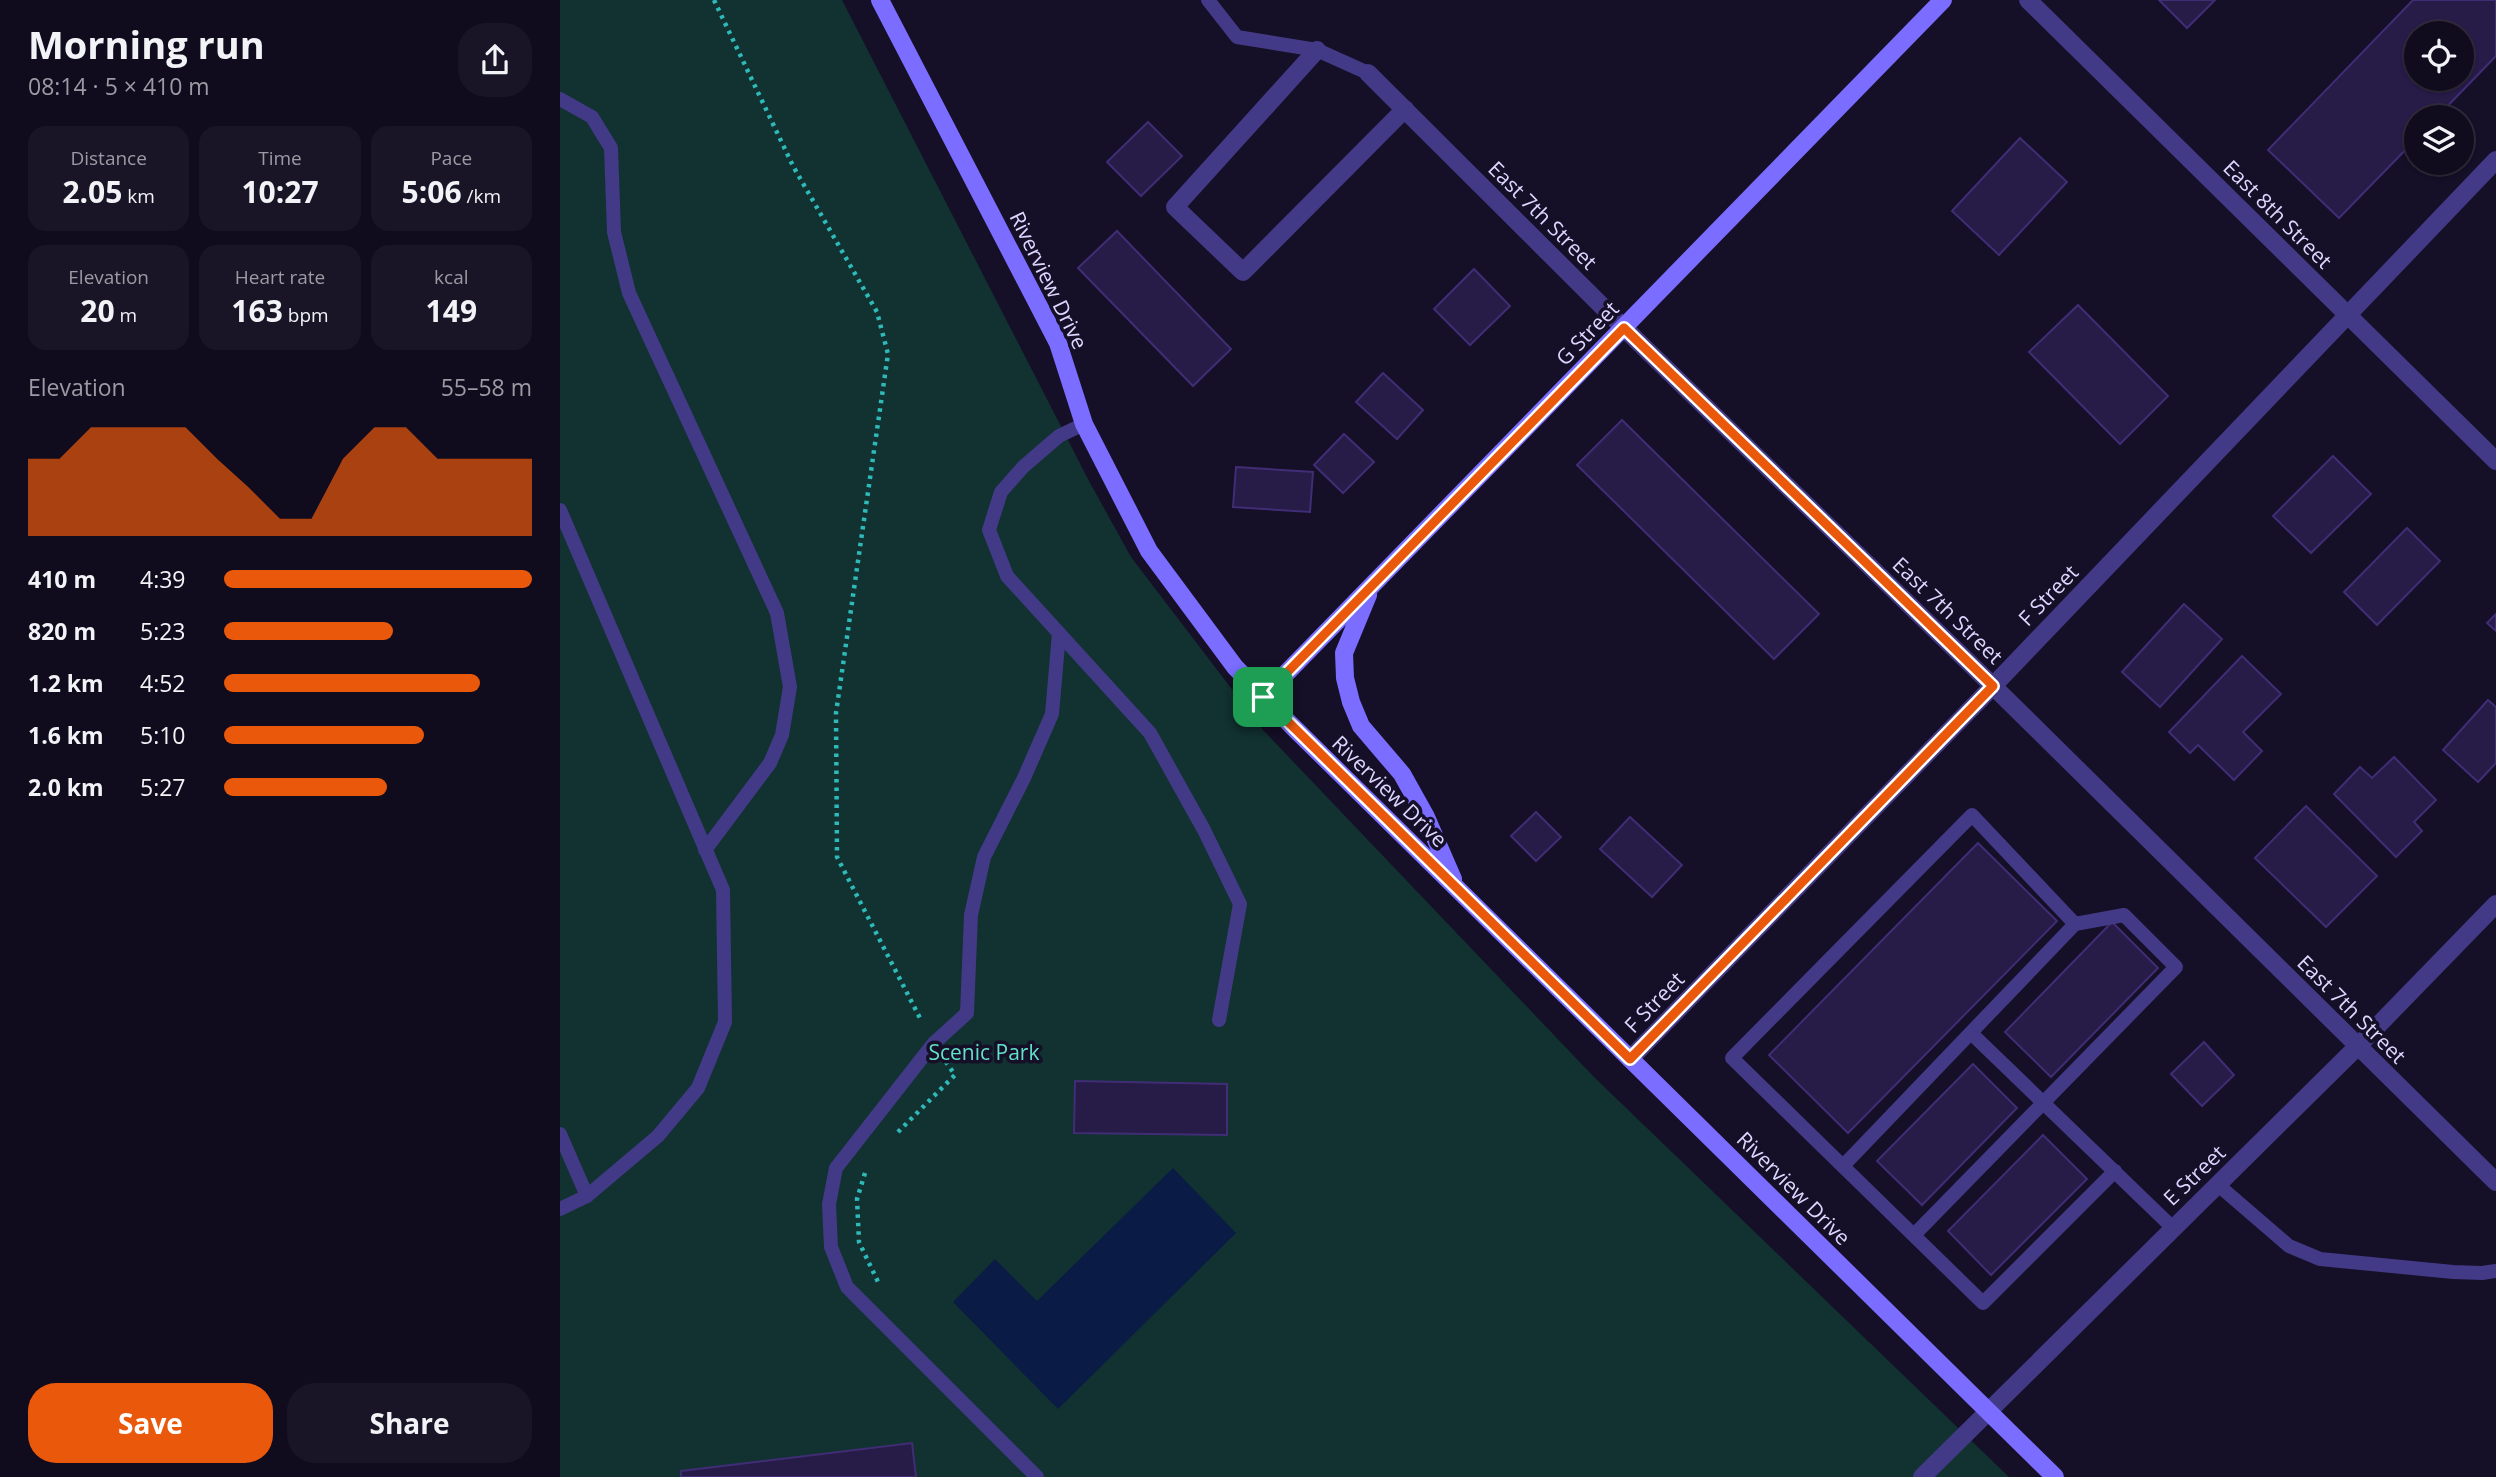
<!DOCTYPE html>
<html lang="en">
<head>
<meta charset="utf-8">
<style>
  :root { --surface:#100b1d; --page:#191426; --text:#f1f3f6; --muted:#9c9ba4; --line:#302b3b; --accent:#ea580c }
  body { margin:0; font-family:"Open Sans",sans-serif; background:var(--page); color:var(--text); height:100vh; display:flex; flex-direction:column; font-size:26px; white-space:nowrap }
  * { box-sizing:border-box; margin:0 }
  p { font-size:23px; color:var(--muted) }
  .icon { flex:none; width:38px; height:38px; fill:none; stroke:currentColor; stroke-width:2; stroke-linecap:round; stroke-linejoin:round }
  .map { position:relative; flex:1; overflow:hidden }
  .drawer { display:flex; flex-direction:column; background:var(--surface); width:560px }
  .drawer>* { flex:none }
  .controls { position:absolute; left:1844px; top:21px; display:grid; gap:14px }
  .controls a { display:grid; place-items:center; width:70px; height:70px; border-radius:50%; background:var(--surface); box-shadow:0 2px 5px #0004,0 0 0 2px var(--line); font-size:35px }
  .pin { position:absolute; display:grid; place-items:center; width:60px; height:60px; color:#fff; margin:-30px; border-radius:14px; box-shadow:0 4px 10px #0006 }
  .round { display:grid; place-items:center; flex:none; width:74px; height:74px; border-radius:28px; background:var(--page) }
  .overview { display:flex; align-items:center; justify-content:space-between; height:119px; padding:0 28px }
  h1 { font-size:38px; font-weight:700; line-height:52px }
  .figures { display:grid; grid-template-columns:repeat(3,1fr); gap:10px; height:119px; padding:7px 28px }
  .figures div { display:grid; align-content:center; border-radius:18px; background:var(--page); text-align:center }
  .figures b { font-size:30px; font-weight:700 }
  .figures small { font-size:19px; font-weight:400 }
  .figures p { font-size:19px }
  .chart { height:196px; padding:14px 28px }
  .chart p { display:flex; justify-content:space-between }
  .chart svg { width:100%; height:126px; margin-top:7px; fill:var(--accent); opacity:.7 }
  .cta { display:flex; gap:14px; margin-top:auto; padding:14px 28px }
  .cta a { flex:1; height:80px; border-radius:28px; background:var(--accent); color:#fff; font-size:28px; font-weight:700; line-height:80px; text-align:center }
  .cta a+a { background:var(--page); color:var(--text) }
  ul { padding:0 28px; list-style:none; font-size:23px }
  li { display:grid; grid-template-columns:112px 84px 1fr; align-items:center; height:52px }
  li i { height:18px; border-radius:9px; background:var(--accent) }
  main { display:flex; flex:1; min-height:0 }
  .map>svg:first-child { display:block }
</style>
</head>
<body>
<main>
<section class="drawer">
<div class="overview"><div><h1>Morning run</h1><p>08:14 · 5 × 410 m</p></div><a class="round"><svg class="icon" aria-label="share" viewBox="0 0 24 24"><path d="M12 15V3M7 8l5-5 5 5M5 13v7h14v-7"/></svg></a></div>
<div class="figures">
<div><p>Distance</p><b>2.05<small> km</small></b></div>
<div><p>Time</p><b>10:27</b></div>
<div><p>Pace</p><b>5:06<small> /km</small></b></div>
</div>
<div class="figures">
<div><p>Elevation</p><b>20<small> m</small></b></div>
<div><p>Heart rate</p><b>163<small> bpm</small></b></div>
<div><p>kcal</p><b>149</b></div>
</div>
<div class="chart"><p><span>Elevation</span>55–58 m</p>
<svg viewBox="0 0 160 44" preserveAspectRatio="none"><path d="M0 44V17L10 17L20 6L30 6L40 6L50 6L60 17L70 27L80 38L90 38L100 17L110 6L120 6L130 17L140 17L150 17L160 17V44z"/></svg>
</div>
<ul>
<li><b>410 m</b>4:39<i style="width:100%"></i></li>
<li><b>820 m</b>5:23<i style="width:55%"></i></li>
<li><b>1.2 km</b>4:52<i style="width:83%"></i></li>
<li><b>1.6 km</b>5:10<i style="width:65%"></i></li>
<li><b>2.0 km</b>5:27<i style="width:53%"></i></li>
</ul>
<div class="cta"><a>Save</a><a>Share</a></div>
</section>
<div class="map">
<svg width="1936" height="1477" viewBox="0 0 1936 1477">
  <rect width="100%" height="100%" fill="#150f27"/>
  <!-- green -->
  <path fill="#123131" d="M 0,0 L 282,0 L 529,481 L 571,557 L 703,730 L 1034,1077 L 1449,1477 L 0,1477 Z"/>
  <!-- water -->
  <path fill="#0a1c46" d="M 613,1168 L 676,1233 L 498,1409 L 393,1302 L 435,1259 L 477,1301 Z"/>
  <!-- building -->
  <g fill="#271b48" stroke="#402d75" stroke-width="2" fill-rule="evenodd">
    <path d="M 1599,0 L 1655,0 L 1627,28 Z"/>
    <path d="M 1853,0 L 1936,0 L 1936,56 L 1877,117 L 1857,117 L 1857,138 L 1779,218 L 1708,150 ZM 1857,33 L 1902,33 L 1902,79 L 1857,79 Z"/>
    <path d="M 588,122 L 622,156 L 581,196 L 547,162 Z"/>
    <path d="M 1460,138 L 1507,182 L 1439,255 L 1392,211 Z"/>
    <path d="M 557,231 L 671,349 L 633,386 L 518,268 Z"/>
    <path d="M 914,269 L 950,306 L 910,345 L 874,309 Z"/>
    <path d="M 1518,305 L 1608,396 L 1560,444 L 1469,352 Z"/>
    <path d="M 823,373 L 863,410 L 837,439 L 796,402 Z"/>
    <path d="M 1062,420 L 1259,614 L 1214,659 L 1017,465 Z"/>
    <path d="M 784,434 L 814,462 L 783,493 L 754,465 Z"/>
    <path d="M 1773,456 L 1811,494 L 1751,553 L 1713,516 Z"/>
    <path d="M 676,467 L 753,472 L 750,512 L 673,507 Z"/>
    <path d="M 1847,528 L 1880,561 L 1817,625 L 1784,592 Z"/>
    <path d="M 1624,604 L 1662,639 L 1600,707 L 1562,672 Z"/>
    <path d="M 1936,614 L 1936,631 L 1927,623 Z"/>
    <path d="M 1682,656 L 1721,694 L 1683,732 L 1702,751 L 1674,780 L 1638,745 L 1630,753 L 1609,732 Z"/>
    <path d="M 1928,700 L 1936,707 L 1936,763 L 1918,782 L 1883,750 Z"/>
    <path d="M 1834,757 L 1876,800 L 1854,822 L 1862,831 L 1836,857 L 1774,794 L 1800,767 L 1812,778 Z"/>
    <path d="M 1746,806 L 1817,876 L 1766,927 L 1695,858 Z"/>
    <path d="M 976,812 L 1001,837 L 976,861 L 951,836 Z"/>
    <path d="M 1070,817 L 1122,865 L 1092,897 L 1040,849 Z"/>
    <path d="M 1418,843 L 1497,921 L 1288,1133 L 1209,1055 Z"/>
    <path d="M 1552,922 L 1598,968 L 1491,1077 L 1445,1032 Z"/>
    <path d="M 1644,1042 L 1674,1075 L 1642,1106 L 1611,1074 Z"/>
    <path d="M 1413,1064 L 1457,1108 L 1362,1205 L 1317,1161 Z"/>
    <path d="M 515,1081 L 667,1084 L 667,1135 L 514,1133 Z"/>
    <path d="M 1483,1135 L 1527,1179 L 1431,1275 L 1388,1231 Z"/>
    <path d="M 352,1443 L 356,1477 L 121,1477 L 121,1471 Z"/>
  </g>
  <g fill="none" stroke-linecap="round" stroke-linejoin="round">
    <!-- path -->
    <g stroke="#2fbaba" stroke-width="4.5" stroke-dasharray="3.5 5" stroke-linecap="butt">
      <path d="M 154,0 L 233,166 L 317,312 L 328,354 L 276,713 L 277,857 L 362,1022"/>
      <path d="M 338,1132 L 395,1075 L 386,1062"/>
      <path d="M 305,1173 L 297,1199 L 299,1242 L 319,1284"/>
    </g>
    <!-- lane -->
    <g stroke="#423a86" stroke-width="14">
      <path d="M 648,0 L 677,37 L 757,50 L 808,73"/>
      <path d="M 0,99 L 32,117 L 51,148 L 54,232 L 69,293 L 217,613 L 230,687 L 222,735 L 210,763 L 145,850"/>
      <path d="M 524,424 L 499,436 L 463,467 L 441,492 L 429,530 L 447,576 L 590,733 L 644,830 L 680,904 L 659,1020"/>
      <path d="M 0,510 L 163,890 L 165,1022 L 138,1088 L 98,1136 L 27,1196 L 0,1209"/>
      <path d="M 1412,1034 L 1613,1228"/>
      <path d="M 0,1134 L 27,1196"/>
      <path d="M 1283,1166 L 1515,924"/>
      <path d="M 1657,1184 L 1729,1246 L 1760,1259 L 1893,1272 L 1922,1273 L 1936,1271"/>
      <path d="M 1354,1235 L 1616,967 L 1564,915 L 1515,924 L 1412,815 L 1172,1058 L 1423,1303 L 1555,1171"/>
      <path d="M 477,1477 L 287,1287 L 271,1247 L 269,1204 L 276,1168 L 373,1044 L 407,1013 L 411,915 L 424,857 L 464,778 L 492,714 L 499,633"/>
    </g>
    <!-- street -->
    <g stroke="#423a86" stroke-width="18">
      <path d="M 1468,0 L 1936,461"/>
      <path d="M 757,50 L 615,207 L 683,272 L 845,109"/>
      <path d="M 808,73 L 1064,328 L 1433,686 L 1936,1182"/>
      <path d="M 1070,1059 L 1433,686 L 1936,160"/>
      <path d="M 1362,1477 L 1798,1046 L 1936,904"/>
    </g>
    <!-- secondary -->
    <g stroke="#7a6dff" stroke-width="18">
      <path d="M 320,0 L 498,343 L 524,424 L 589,551 L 675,667 L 731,725 L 1495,1477"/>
      <path d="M 808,595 L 784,653 L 785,678 L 791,702 L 801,726 L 842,774 L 866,817 L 893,879"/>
      <path d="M 703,697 L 1383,0"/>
    </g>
  </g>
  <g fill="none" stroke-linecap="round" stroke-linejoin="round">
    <!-- route casing -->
    <g stroke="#fff" stroke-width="14">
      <path id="route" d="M 1064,328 L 1433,686 L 1070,1059 L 703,697 Z"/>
    </g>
    <!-- route -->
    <use href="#route" stroke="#ea580c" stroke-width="9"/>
  </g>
  <g text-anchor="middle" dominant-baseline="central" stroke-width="7" stroke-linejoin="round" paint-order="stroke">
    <!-- street labels -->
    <g font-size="21" fill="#ddd6ff" stroke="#150f27">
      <text transform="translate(1718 214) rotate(45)">East 8th Street</text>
      <text transform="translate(983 215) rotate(45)">East 7th Street</text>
      <text transform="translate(489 280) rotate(64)">Riverview Drive</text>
      <text transform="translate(1027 333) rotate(-46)">G Street</text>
      <text transform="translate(1488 595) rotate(-46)">F Street</text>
      <text transform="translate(1388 610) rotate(44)">East 7th Street</text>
      <text transform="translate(830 791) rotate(44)">Riverview Drive</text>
      <text transform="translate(1094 1002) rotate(-46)">F Street</text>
      <text transform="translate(1792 1009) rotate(45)">East 7th Street</text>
      <text transform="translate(1634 1175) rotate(-44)">E Street</text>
      <text transform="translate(1234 1188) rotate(45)">Riverview Drive</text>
    </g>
    <!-- park labels -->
    <g font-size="21" fill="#60e1c9" stroke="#150f27">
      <text x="424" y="1052">Scenic Park</text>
    </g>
  </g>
</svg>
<div class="controls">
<a><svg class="icon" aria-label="locate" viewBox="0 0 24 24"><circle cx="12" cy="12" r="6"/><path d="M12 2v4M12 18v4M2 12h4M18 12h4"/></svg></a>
<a><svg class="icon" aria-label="layers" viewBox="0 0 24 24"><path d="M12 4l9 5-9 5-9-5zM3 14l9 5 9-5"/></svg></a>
</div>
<div class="pin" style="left:703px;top:697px;background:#1e9e55"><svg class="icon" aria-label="arrive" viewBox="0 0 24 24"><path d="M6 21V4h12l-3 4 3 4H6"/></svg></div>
</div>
</main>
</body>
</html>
